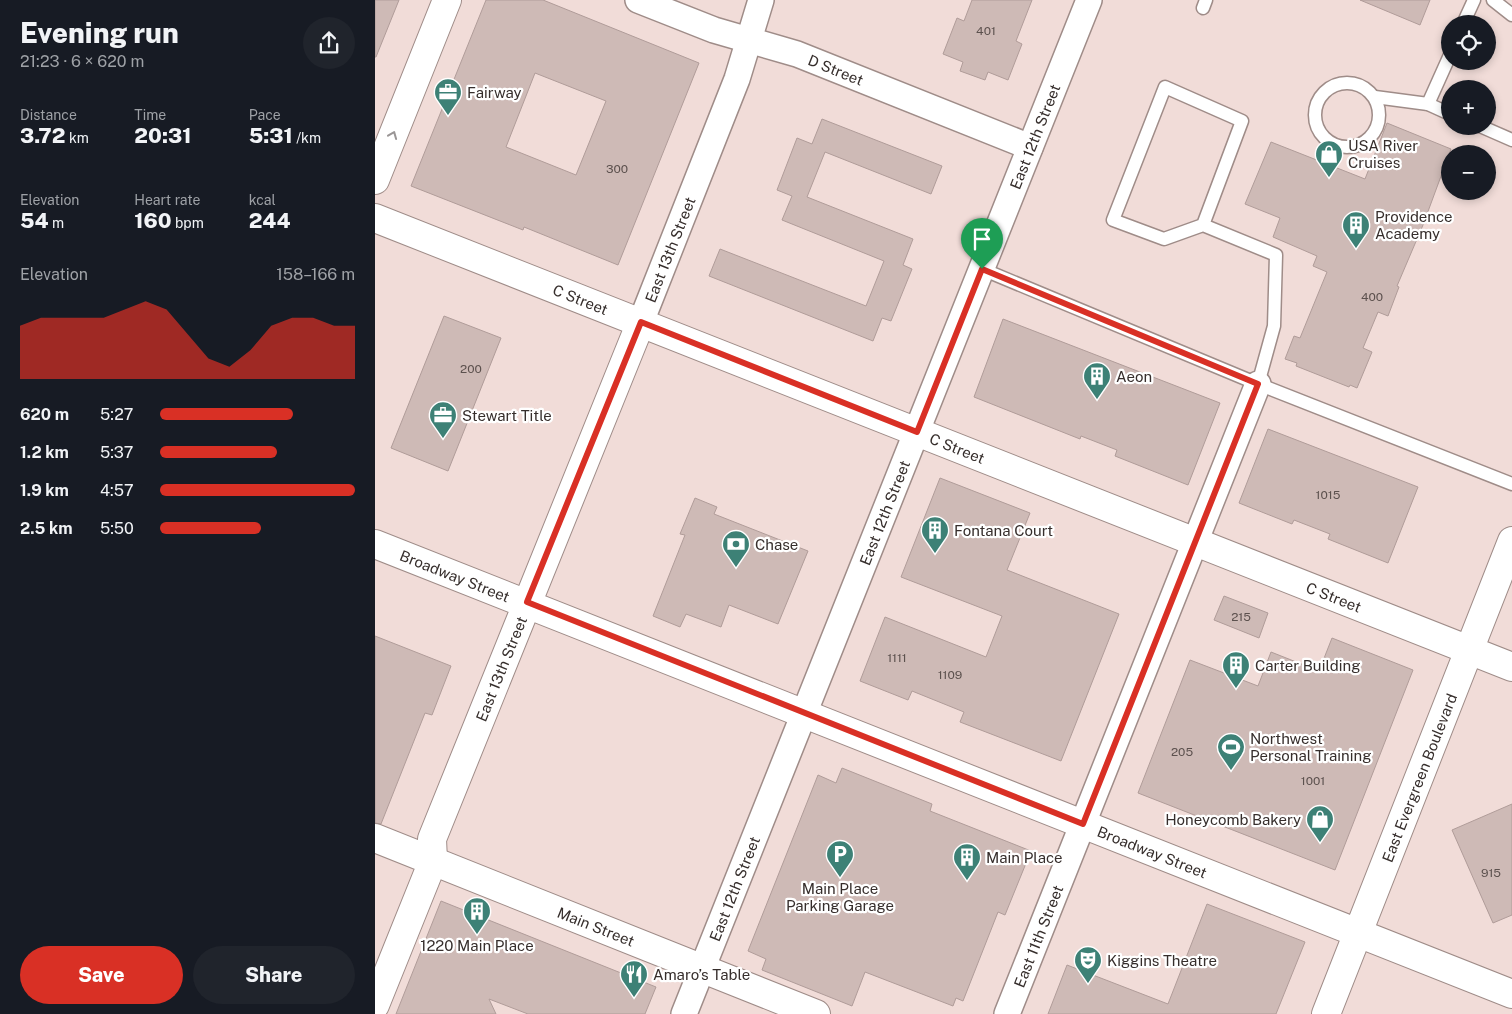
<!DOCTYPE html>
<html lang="en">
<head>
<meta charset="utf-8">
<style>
  :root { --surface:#171b24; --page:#20242c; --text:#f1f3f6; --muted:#9ea1a6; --accent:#d93025 }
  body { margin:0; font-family:"Public Sans",sans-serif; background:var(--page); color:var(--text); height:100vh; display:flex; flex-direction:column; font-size:19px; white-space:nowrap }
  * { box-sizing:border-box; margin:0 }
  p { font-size:16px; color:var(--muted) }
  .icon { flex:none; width:28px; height:28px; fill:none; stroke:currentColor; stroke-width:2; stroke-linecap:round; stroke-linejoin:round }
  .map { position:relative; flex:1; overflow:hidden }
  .side { display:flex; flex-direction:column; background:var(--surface); width:375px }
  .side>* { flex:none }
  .buttons { position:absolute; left:1066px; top:15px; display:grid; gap:10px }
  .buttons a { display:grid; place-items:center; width:55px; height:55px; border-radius:50%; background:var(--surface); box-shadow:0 2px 8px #0003; font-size:25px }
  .pin { position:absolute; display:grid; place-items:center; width:42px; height:42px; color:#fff; margin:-51px -21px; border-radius:50% 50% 50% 0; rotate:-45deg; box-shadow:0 0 5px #0007 }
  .pin .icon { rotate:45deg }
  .round { display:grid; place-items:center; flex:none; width:52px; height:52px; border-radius:26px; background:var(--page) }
  .overview { display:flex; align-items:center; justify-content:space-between; height:85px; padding:0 20px }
  h1 { font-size:28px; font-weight:800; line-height:38px }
  .metrics { display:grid; grid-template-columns:repeat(3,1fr); gap:8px; height:85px; padding:5px 20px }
  .metrics div { display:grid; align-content:center }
  .metrics b { font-size:21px; font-weight:800 }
  .metrics small { font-size:14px; font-weight:400 }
  .metrics p { font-size:14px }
  .chart { height:140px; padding:10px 20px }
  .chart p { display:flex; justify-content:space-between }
  .chart svg { width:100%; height:90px; margin-top:5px; fill:var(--accent); opacity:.7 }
  .action { display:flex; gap:10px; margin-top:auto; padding:10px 20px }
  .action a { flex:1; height:58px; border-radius:30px; background:var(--accent); color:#fff; font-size:20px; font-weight:800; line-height:58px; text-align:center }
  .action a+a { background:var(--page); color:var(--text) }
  ul { padding:0 20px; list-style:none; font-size:16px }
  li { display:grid; grid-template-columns:80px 60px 1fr; align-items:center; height:38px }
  li i { height:12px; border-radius:6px; background:var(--accent) }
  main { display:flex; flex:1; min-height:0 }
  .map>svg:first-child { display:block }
</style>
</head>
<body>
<main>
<section class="side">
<div class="overview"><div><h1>Evening run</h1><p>21:23 · 6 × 620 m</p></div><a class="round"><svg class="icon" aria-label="share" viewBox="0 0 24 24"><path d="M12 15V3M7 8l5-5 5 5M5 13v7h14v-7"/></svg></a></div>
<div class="metrics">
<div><p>Distance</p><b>3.72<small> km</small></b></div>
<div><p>Time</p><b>20:31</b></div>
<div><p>Pace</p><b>5:31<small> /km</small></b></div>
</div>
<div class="metrics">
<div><p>Elevation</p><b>54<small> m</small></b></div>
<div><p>Heart rate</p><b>160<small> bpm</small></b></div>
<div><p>kcal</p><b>244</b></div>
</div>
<div class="chart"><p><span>Elevation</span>158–166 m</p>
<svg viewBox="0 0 160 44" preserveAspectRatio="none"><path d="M0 44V18L10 14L20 14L30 14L40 14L50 10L60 6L70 10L80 22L90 34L100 38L110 30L120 18L130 14L140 14L150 18L160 18V44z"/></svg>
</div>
<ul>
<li><b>620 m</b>5:27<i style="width:68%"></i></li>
<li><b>1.2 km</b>5:37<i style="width:60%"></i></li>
<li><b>1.9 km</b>4:57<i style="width:100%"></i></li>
<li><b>2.5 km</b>5:50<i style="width:52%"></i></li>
</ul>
<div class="action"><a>Save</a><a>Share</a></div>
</section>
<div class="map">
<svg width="1137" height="1014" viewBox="0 0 1137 1014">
  <rect width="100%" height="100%" fill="#f1dcd8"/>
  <!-- building -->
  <g fill="#cebab6" stroke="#b09c99" fill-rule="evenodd">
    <path d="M 0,0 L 24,0 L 1,57 L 0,57 Z"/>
    <path d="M 111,0 L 168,0 L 324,63 L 243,265 L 149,227 L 148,230 L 36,186 ZM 160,73 L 231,101 L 201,175 L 131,147 Z"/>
    <path d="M 597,0 L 657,0 L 641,41 L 647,44 L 633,80 L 613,72 L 610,80 L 585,71 L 588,62 L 568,54 L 582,18 L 589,21 Z"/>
    <path d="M 985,0 L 1055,0 L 1045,25 Z"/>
    <path d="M 447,119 L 567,166 L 556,194 L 450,152 L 432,197 L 538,239 L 528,265 L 537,269 L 516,321 L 507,318 L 498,341 L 334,276 L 345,249 L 491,306 L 509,261 L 407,220 L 417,196 L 402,190 L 422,138 L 437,144 Z"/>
    <path d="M 1012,123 L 1076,149 L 1048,225 L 1022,286 L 1024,287 L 1013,316 L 1003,312 L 988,348 L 997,352 L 982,388 L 975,385 L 974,387 L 921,366 L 922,363 L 910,359 L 919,336 L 925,338 L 952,272 L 938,266 L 942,256 L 898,237 L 905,218 L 870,204 L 896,142 L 990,179 Z"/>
    <path d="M 69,316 L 126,338 L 73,471 L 16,448 Z"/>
    <path d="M 628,319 L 845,403 L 813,485 L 740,456 L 742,450 L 706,436 L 705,439 L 599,397 Z"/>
    <path d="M 893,429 L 1043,487 L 1013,563 L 953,539 L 955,534 L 919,520 L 917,524 L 864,503 Z"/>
    <path d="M 565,478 L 655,513 L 632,570 L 744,614 L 686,761 L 585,722 L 589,712 L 537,691 L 533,700 L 485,681 L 510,617 L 611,657 L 627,616 L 526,577 Z"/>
    <path d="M 320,498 L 342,507 L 339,514 L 433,551 L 403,624 L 354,605 L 346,627 L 311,614 L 305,627 L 278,616 L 310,535 L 305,534 Z"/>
    <path d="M 849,596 L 893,613 L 884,638 L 839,620 Z"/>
    <path d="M 0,636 L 76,666 L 57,715 L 50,713 L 6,824 L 0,823 Z"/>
    <path d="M 957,638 L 1038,670 L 960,870 L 763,793 L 815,660 L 883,686 L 896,652 L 944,671 Z"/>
    <path d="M 467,768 L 557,804 L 555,811 L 656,851 L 630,915 L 623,912 L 588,1001 L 581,998 L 578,1006 L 490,972 L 477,1006 L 387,970 L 391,959 L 373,951 L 443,775 L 461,783 Z"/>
    <path d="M 1137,804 L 1137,915 L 1118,923 L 1077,830 Z"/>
    <path d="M 66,901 L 281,987 L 270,1014 L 153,1014 L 114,999 L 121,1014 L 21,1014 Z"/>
    <path d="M 832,904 L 930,942 L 901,1014 L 673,1014 L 692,965 L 793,1004 Z"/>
  </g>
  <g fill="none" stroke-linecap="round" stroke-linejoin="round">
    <!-- lane casing -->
    <g stroke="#9f8c88" stroke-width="15">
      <g id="lane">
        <path d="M 1118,0 L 1137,15"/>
        <path d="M 828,8 L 831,0"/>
        <path d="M 1088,24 L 1099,0"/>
        <circle cx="972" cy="115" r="32"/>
        <path d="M 1000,97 L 1053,104 L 1075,114"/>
        <path d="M 1053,104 L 1075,55"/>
        <path d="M 1105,126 L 1137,140"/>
        <path d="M 828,225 L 867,121 L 790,87 L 738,220 L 789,239 L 828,225 L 901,255 L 899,326 L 883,384"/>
        <path d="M 607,269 L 883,384 L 1137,484"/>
      </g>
    </g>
    <!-- street casing -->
    <g stroke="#9f8c88" stroke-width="28">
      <g id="street">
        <path id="s1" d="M 263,0 L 339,30 L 422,54 L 655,147"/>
        <path id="s2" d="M 266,322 L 362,79 L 386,0"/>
        <path id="s3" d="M 309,1014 L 714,0"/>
        <path id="s4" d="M 632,1014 L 883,384"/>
      </g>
    </g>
    <!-- secondary casing -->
    <g stroke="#9f8c88" stroke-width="30">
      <g id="secondary">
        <path d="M 0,180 L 72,0"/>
        <path id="s5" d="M 0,218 L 1137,667"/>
        <path id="s6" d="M 0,544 L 1137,994"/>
        <path id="s7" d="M 0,838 L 441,1014"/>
        <path id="s8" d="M 0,1005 L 58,861 L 57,839 L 266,322"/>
        <path id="s9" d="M 951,1014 L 1137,541"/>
      </g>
    </g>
    <!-- lane -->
    <use href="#lane" stroke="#fff" stroke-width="12"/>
    <!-- street -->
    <use href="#street" stroke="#fff" stroke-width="25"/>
    <!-- secondary -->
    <use href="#secondary" stroke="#fff" stroke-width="28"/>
  </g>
  <!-- one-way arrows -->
  <defs><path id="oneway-chevron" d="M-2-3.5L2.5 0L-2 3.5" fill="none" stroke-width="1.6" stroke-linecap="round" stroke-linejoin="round" transform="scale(1.25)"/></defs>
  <use stroke="#9a9696" href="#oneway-chevron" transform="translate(18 135) rotate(-68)"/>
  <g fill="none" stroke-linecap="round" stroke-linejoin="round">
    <!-- route casing -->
    <g stroke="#fff" stroke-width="10">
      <path id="route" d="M 607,269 L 883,384 L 708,824 L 152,602 L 266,322 L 542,432 Z"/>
    </g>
    <!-- route -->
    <use href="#route" stroke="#d93025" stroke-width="6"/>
  </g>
  <!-- icons -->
  <defs>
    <g id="office-pin" transform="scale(1.4375)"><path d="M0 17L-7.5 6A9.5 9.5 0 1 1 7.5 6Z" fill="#3d8176" stroke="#fff"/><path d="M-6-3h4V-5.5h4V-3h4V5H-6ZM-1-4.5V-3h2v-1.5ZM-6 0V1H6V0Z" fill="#fff"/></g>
    <g id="shop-pin" transform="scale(1.4375)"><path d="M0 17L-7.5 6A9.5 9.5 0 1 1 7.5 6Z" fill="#3d8176" stroke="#fff"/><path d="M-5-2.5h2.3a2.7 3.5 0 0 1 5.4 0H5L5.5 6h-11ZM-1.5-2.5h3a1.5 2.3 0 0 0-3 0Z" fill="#fff"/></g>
    <g id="building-pin" transform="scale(1.4375)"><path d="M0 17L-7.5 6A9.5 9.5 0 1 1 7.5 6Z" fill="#3d8176" stroke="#fff"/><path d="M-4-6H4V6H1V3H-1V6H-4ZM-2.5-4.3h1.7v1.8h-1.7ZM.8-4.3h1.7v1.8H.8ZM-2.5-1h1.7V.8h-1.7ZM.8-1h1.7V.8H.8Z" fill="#fff"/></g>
    <g id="bank-pin" transform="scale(1.4375)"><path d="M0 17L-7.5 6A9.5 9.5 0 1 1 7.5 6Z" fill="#3d8176" stroke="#fff"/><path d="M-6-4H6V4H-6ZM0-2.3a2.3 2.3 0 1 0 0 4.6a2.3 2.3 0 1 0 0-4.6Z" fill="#fff"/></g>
    <g id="stadium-pin" transform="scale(1.4375)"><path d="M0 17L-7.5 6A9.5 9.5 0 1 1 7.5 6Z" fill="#3d8176" stroke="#fff"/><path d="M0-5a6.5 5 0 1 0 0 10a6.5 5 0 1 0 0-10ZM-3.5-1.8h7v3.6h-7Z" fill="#fff"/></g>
    <g id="parking-pin" transform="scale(1.4375)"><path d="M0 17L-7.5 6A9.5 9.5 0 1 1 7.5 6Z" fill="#3d8176" stroke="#fff"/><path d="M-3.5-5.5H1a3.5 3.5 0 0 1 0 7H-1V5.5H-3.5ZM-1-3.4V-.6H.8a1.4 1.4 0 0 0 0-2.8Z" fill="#fff"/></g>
    <g id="theatre-pin" transform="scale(1.4375)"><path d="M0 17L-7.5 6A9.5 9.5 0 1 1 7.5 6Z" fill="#3d8176" stroke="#fff"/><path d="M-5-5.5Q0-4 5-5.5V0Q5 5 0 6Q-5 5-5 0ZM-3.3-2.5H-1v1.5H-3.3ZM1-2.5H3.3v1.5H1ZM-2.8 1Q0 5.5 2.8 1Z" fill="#fff"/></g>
    <g id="restaurant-pin" transform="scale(1.4375)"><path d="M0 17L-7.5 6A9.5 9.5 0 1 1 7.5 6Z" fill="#3d8176" stroke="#fff"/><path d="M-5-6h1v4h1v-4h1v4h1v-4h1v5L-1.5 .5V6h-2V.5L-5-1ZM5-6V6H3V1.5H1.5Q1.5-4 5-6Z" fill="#fff"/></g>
  </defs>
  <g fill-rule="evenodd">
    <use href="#office-pin" x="73" y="92"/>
    <use href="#shop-pin" x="954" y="154"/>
    <use href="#building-pin" x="981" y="225"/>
    <use href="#building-pin" x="722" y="376"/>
    <use href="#office-pin" x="68" y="415"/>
    <use href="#building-pin" x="560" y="530"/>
    <use href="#bank-pin" x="361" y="544"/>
    <use href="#building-pin" x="861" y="665"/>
    <use href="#stadium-pin" x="856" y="747"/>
    <use href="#shop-pin" x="945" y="819"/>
    <use href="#parking-pin" x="465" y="854"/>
    <use href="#building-pin" x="592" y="857"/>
    <use href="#building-pin" x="102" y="911"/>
    <use href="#theatre-pin" x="713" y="960"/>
    <use href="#restaurant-pin" x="259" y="974"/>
  </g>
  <g text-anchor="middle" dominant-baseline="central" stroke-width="4.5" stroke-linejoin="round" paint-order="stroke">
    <!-- number labels -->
    <g font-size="12" fill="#5c514e">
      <text x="611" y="31">401</text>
      <text x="242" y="169">300</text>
      <text x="997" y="297">400</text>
      <text x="96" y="369">200</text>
      <text x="953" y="495">1015</text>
      <text x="866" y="617">215</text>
      <text x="522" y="658">1111</text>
      <text x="575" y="675">1109</text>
      <text x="807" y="752">205</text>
      <text x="938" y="781">1001</text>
      <text x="1116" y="873">915</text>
    </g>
    <!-- street labels -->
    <g font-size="15" fill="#362e2c" stroke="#fff">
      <text stroke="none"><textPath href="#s1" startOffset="210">D Street</textPath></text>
      <text stroke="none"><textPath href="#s3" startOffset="945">East 12th Street</textPath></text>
      <text stroke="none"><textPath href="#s2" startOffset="78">East 13th Street</textPath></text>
      <text stroke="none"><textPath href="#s5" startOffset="221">C Street</textPath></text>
      <text stroke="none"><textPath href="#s5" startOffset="626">C Street</textPath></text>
      <text stroke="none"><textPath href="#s3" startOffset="540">East 12th Street</textPath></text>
      <text stroke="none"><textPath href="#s6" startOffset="86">Broadway Street</textPath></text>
      <text stroke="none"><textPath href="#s5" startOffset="1031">C Street</textPath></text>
      <text stroke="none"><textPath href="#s8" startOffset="361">East 13th Street</textPath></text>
      <text stroke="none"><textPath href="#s9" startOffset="254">East Evergreen Boulevard</textPath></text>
      <text stroke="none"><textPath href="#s6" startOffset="836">Broadway Street</textPath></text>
      <text stroke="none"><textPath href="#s3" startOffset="135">East 12th Street</textPath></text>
      <text stroke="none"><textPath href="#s7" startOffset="238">Main Street</textPath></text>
      <text stroke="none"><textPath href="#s4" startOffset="84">East 11th Street</textPath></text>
    </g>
    <!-- poi labels -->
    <g font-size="15" fill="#362e2c" stroke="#fff" text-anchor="start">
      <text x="92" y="92">Fairway</text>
      <text x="973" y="145">USA River<tspan x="973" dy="17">Cruises</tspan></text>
      <text x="1000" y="216">Providence<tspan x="1000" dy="17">Academy</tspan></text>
      <text x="741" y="376">Aeon</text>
      <text x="87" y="415">Stewart Title</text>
      <text x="579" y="530">Fontana Court</text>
      <text x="380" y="544">Chase</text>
      <text x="880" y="665">Carter Building</text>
      <text x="875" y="738">Northwest<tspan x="875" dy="17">Personal Training</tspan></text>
      <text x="926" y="819" text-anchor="end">Honeycomb Bakery</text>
      <text x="611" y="857">Main Place</text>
      <text x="465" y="888" text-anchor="middle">Main Place<tspan x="465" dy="17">Parking Garage</tspan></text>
      <text x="102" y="945" text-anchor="middle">1220 Main Place</text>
      <text x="732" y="960">Kiggins Theatre</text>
      <text x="278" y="974">Amaro’s Table</text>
    </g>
  </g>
</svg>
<div class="buttons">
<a><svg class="icon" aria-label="locate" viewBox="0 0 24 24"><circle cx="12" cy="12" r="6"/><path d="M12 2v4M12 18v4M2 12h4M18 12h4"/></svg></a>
<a>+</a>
<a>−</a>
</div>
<div class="pin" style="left:607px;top:269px;background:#1e9e55"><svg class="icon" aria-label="arrive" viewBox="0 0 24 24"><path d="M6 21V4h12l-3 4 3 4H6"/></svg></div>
</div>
</main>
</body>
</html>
